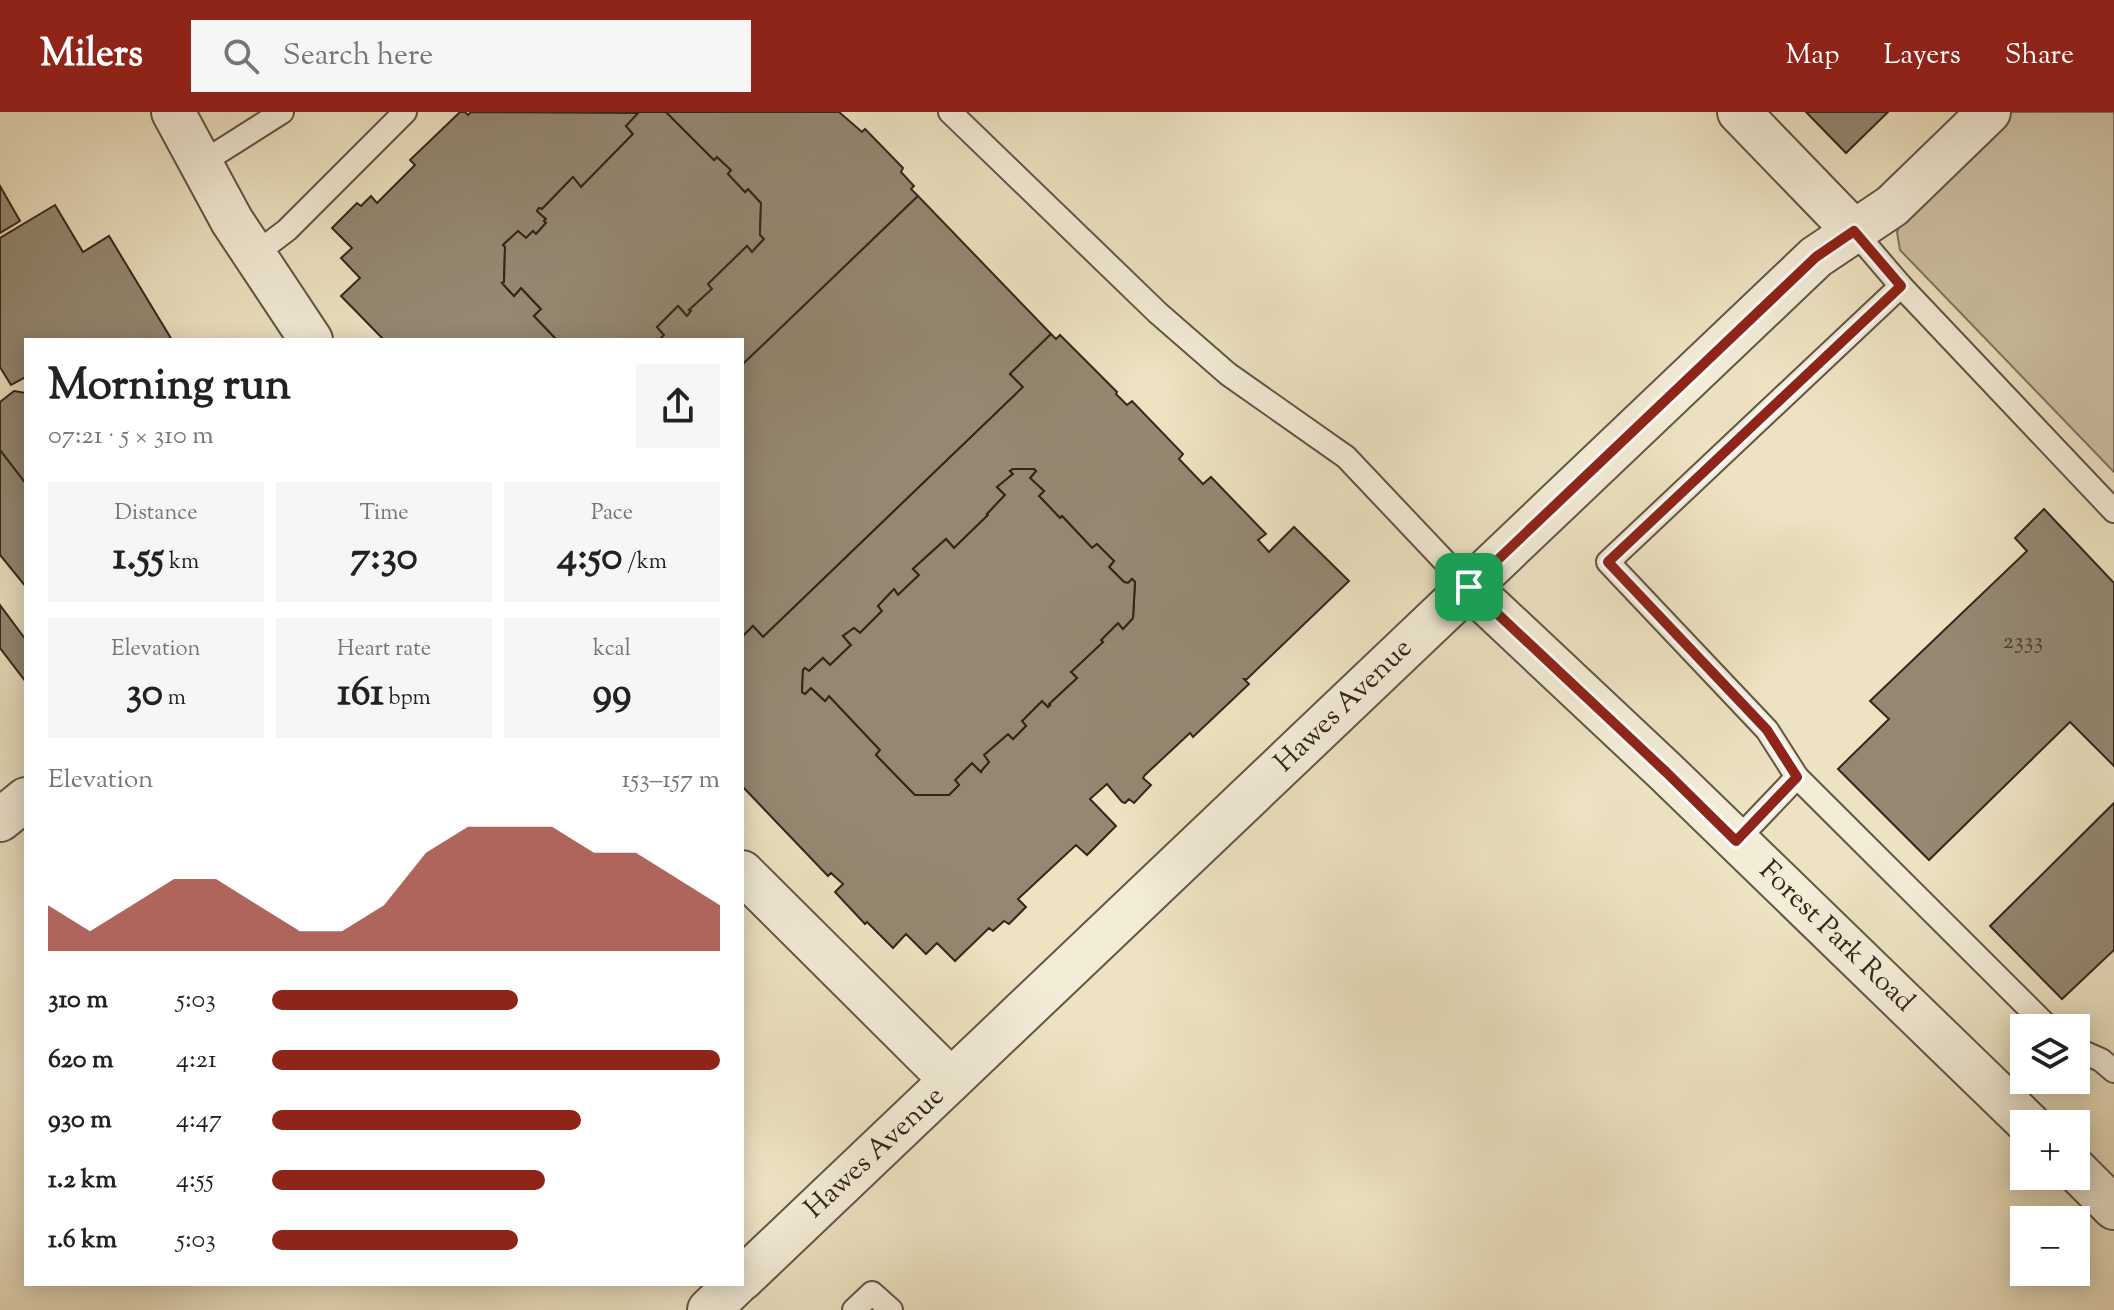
<!DOCTYPE html>
<html lang="en">
<head>
<meta charset="utf-8">
<style>
  :root { --surface:#fff; --page:#f6f6f6; --text:#222; --muted:#767676; --accent:#8f2418 }
  body { margin:0; font-family:"Sorts Mill Goudy",serif; background:var(--page); color:var(--text); height:100vh; display:flex; flex-direction:column; font-size:30px; white-space:nowrap }
  * { box-sizing:border-box; margin:0 }
  p { font-size:26px; color:var(--muted) }
  .icon { flex:none; width:44px; height:44px; fill:none; stroke:currentColor; stroke-width:2; stroke-linecap:round; stroke-linejoin:round }
  .map { position:relative; flex:1; overflow:hidden }
  .side { position:absolute; left:24px; top:226px; width:720px; height:948px; display:flex; flex-direction:column; background:var(--surface); border-radius:0px; box-shadow:0 4px 20px #0003 }
  .side>* { flex:none }
  .fabs { position:absolute; left:2010px; top:902px; display:grid; gap:16px }
  .fabs a { display:grid; place-items:center; width:80px; height:80px; border-radius:0px; background:var(--surface); box-shadow:0 4px 20px #0003; font-size:40px }
  .pin { position:absolute; display:grid; place-items:center; width:68px; height:68px; color:#fff; margin:-34px; border-radius:16px; box-shadow:0 4px 12px #0006 }
  .round { display:grid; place-items:center; flex:none; width:84px; height:84px; border-radius:0px; background:var(--page) }
  .headline { display:flex; align-items:center; justify-content:space-between; height:136px; padding:0 24px }
  h1 { font-size:44px; font-weight:700; line-height:60px }
  .figures { display:grid; grid-template-columns:repeat(3,1fr); gap:12px; height:136px; padding:8px 24px }
  .figures div { display:grid; align-content:center; border-radius:0px; background:var(--page); text-align:center }
  .figures b { font-size:40px; font-weight:700 }
  .figures small { font-size:22px; font-weight:400 }
  .figures p { font-size:22px }
  .chart { height:224px; padding:16px 24px }
  .chart p { display:flex; justify-content:space-between }
  .chart svg { width:100%; height:144px; margin-top:8px; fill:var(--accent); opacity:.7 }
  ul { padding:0 24px; list-style:none; font-size:26px }
  li { display:grid; grid-template-columns:128px 96px 1fr; align-items:center; height:60px }
  li i { height:20px; border-radius:10px; background:var(--accent) }
  header { display:flex; align-items:center; gap:48px; box-sizing:border-box; height:112px; padding:0 40px; background:var(--accent); color:#fff }
  header strong { font-size:38px }
  nav { display:flex; gap:44px; margin-inline-start:auto; font-size:28px }
  .search { width:560px; height:72px; background:var(--page); display:flex; align-items:center; gap:20px; box-sizing:border-box; padding:0 28px; border-radius:0px; color:var(--muted); font-size:30px }
  .map>svg:first-child { display:block }
</style>
</head>
<body>
<header>
<strong>Milers</strong>
<div class="search"><svg class="icon" aria-label="search" viewBox="0 0 24 24"><circle cx="10" cy="10" r="6"/><path d="M15 15l6 6"/></svg>Search here</div>
<nav><a>Map</a><a>Layers</a><a>Share</a></nav>
</header>
<div class="map">
<svg width="2114" height="1198" viewBox="0 0 2114 1198">
  <rect width="100%" height="100%" fill="#ede2c2"/>
  <filter id="stains"><feTurbulence type="fractalNoise" baseFrequency=".0025" numOctaves="4"/><feColorMatrix values="0 0 0 0 .2 0 0 0 0 .09 0 0 0 0 .02 0 0 0 .5 -.17"/></filter>
  <radialGradient id="worn" r=".72"><stop offset=".6" stop-color="#630" stop-opacity="0"/><stop offset="1" stop-color="#630" stop-opacity=".3"/></radialGradient>
  <!-- green -->
  <path fill="#cec2a6" stroke="#817461" stroke-width="2" d="M 2011,0 L 2114,0 L 2114,360 L 1900,138 L 1897,120 L 1906,100 Z"/>
  <!-- building -->
  <g fill="#948872" stroke="#34261c" stroke-width="2" fill-rule="evenodd">
    <path d="M 460,0 L 465,0 L 468,3 L 471,0 L 640,1 L 626,14 L 633,22 L 581,75 L 573,65 L 542,97 L 539,96 L 537,99 L 546,107 L 544,109 L 546,111 L 536,122 L 533,119 L 526,126 L 518,119 L 503,133 L 505,135 L 504,170 L 502,171 L 514,184 L 521,176 L 541,197 L 534,204 L 557,228 L 384,228 L 341,184 L 360,166 L 341,146 L 352,136 L 332,116 L 357,91 L 361,94 L 371,84 L 377,91 L 415,53 L 410,48 Z"/>
    <path d="M 639,0 L 666,0 L 714,48 L 717,45 L 731,58 L 728,62 L 745,80 L 748,77 L 761,91 L 760,123 L 764,127 L 752,140 L 747,134 L 708,172 L 712,177 L 689,198 L 691,199 L 687,204 L 678,194 L 657,215 L 664,223 L 659,228 L 557,228 L 534,204 L 541,197 L 521,176 L 514,184 L 502,171 L 504,170 L 505,135 L 503,133 L 518,119 L 526,126 L 533,119 L 536,122 L 546,111 L 544,109 L 546,107 L 537,99 L 539,96 L 542,97 L 573,65 L 581,75 L 633,22 L 626,14 Z"/>
    <path d="M 666,0 L 839,0 L 862,20 L 865,17 L 903,56 L 901,60 L 914,74 L 911,77 L 918,84 L 742,253 L 742,228 L 659,228 L 664,223 L 657,215 L 678,194 L 687,204 L 691,199 L 689,198 L 712,177 L 708,172 L 747,134 L 752,140 L 764,127 L 760,123 L 761,91 L 748,77 L 745,80 L 728,62 L 731,58 L 717,45 L 714,48 Z"/>
    <path d="M 1806,0 L 1888,0 L 1846,41 Z"/>
    <path d="M 0,74 L 20,109 L 0,121 Z"/>
    <path d="M 918,84 L 1051,222 L 1010,262 L 1023,275 L 763,525 L 753,514 L 742,525 L 742,253 Z"/>
    <path d="M 55,93 L 83,140 L 109,124 L 172,228 L 26,228 L 26,265 L 11,273 L 0,255 L 0,126 Z"/>
    <path d="M 1051,222 L 1056,227 L 1060,223 L 1117,280 L 1116,282 L 1127,293 L 1132,289 L 1183,342 L 1179,347 L 1203,372 L 1211,365 L 1266,422 L 1258,428 L 1269,440 L 1294,415 L 1349,469 L 1247,567 L 1244,567 L 1249,572 L 1193,625 L 1190,621 L 1145,663 L 1143,666 L 1151,673 L 1134,691 L 1129,687 L 1125,691 L 1122,690 L 1107,672 L 1090,687 L 1116,714 L 1087,743 L 1076,733 L 1018,787 L 1026,795 L 1009,812 L 1004,809 L 993,819 L 989,816 L 955,849 L 937,831 L 926,842 L 906,822 L 893,836 L 867,810 L 865,812 L 835,780 L 843,772 L 831,761 L 828,764 L 742,674 L 742,525 L 753,514 L 763,525 L 1023,275 L 1010,262 ZM 1013,357 L 1034,357 L 1036,359 L 1030,366 L 1044,379 L 1039,384 L 1060,406 L 1062,404 L 1092,436 L 1097,432 L 1114,449 L 1109,455 L 1124,470 L 1128,471 L 1132,467 L 1135,470 L 1133,506 L 1123,517 L 1118,511 L 1101,528 L 1103,530 L 1071,560 L 1077,566 L 1049,592 L 1050,593 L 1048,595 L 1042,589 L 1022,609 L 1026,614 L 1013,627 L 1008,622 L 984,643 L 989,650 L 982,658 L 981,660 L 972,651 L 955,668 L 959,673 L 949,683 L 915,683 L 876,643 L 880,638 L 829,584 L 825,589 L 811,576 L 805,582 L 802,580 L 803,558 L 805,556 L 809,559 L 823,546 L 830,553 L 851,533 L 843,524 L 854,516 L 860,521 L 882,499 L 878,494 L 894,477 L 898,483 L 919,463 L 913,457 L 915,455 L 946,427 L 954,436 L 988,403 L 987,402 L 1005,383 L 997,375 L 1013,362 L 1010,359 Z"/>
    <path d="M 14,279 L 26,281 L 26,372 L 0,338 L 0,290 Z"/>
    <path d="M 0,338 L 26,372 L 26,475 L 0,443 Z"/>
    <path d="M 1013,357 L 1034,357 L 1036,359 L 1030,366 L 1044,379 L 1039,384 L 1060,406 L 1062,404 L 1092,436 L 1097,432 L 1114,449 L 1109,455 L 1124,470 L 1128,471 L 1132,467 L 1135,470 L 1133,506 L 1123,517 L 1118,511 L 1101,528 L 1103,530 L 1071,560 L 1077,566 L 1049,592 L 1050,593 L 1048,595 L 1042,589 L 1022,609 L 1026,614 L 1013,627 L 1008,622 L 984,643 L 989,650 L 982,658 L 981,660 L 972,651 L 955,668 L 959,673 L 949,683 L 915,683 L 876,643 L 880,638 L 829,584 L 825,589 L 811,576 L 805,582 L 802,580 L 803,558 L 805,556 L 809,559 L 823,546 L 830,553 L 851,533 L 843,524 L 854,516 L 860,521 L 882,499 L 878,494 L 894,477 L 898,483 L 919,463 L 913,457 L 915,455 L 946,427 L 954,436 L 988,403 L 987,402 L 1005,383 L 997,375 L 1013,362 L 1010,359 Z"/>
    <path d="M 2044,397 L 2114,471 L 2114,654 L 2070,610 L 1929,748 L 1838,657 L 1889,607 L 1870,589 L 2027,439 L 2015,426 Z"/>
    <path d="M 0,493 L 26,528 L 26,570 L 0,536 Z"/>
    <path d="M 2114,691 L 2114,838 L 2062,887 L 1990,814 Z"/>
  </g>
  <g fill="none" stroke-linecap="round" stroke-linejoin="round">
    <!-- lane casing -->
    <g stroke="#625546" stroke-width="26">
      <g id="lane">
        <path d="M 950,0 L 1158,201 L 1228,262 L 1346,345 L 1469,475"/>
        <path d="M 200,52 L 282,0"/>
        <path d="M 1854,119 L 1901,174 L 2114,399"/>
        <path d="M 254,143 L 287,118 L 405,0"/>
        <path d="M 1901,174 L 1608,450 L 1767,618 L 1797,665 L 2049,916"/>
        <path d="M 1736,729 L 1797,665"/>
        <path d="M 2076,937 L 2101,948 L 2114,959"/>
        <path d="M 854,1198 L 872,1181 L 891,1198"/>
      </g>
    </g>
    <!-- street casing -->
    <g stroke="#625546" stroke-width="46">
      <g id="street">
        <path d="M 173,0 L 232,109 L 311,228"/>
        <path d="M 1739,0 L 1854,119"/>
        <path d="M 1469,475 L 1666,660 L 2029,1012"/>
        <path d="M 0,708 L 26,687"/>
        <path d="M 742,760 L 951,968"/>
        <path d="M 2076,1058 L 2114,1096"/>
        <path d="M 742,1167 L 1816,145 L 1892,94 L 1989,0"/>
        <path d="M 709,1198 L 736,1172"/>
      </g>
    </g>
    <!-- lane -->
    <use href="#lane" stroke="#f3ecd7" stroke-width="22"/>
    <!-- street -->
    <use href="#street" stroke="#f3ecd7" stroke-width="42"/>
  </g>
  <g fill="none" stroke-linecap="round" stroke-linejoin="round">
    <!-- route casing -->
    <g stroke="#fff" stroke-width="16">
      <path id="route" d="M 1854,119 L 1901,174 L 1608,450 L 1767,618 L 1797,665 L 1736,729 L 1666,660 L 1469,475 L 1816,145 Z"/>
    </g>
    <!-- route -->
    <use href="#route" stroke="#8f2418" stroke-width="10"/>
  </g>
  <g text-anchor="middle" dominant-baseline="central" stroke-width="8" stroke-linejoin="round" paint-order="stroke">
    <!-- number labels -->
    <g font-size="24" fill="#4c3e32">
      <text x="2023" y="530">2333</text>
    </g>
    <!-- street labels -->
    <g font-size="28" fill="#34261c" stroke="#f3ecd7">
      <text transform="translate(1344 594) rotate(-44)">Hawes Avenue</text>
      <text transform="translate(1836 825) rotate(44)">Forest Park Road</text>
      <text transform="translate(875 1041) rotate(-43)">Hawes Avenue</text>
    </g>
  </g>
  <rect width="100%" height="100%" filter="url(#stains)"/>
  <rect width="100%" height="100%" fill="url(#worn)"/>
</svg>
<div class="fabs">
<a><svg class="icon" aria-label="layers" viewBox="0 0 24 24"><path d="M12 4l9 5-9 5-9-5zM3 14l9 5 9-5"/></svg></a>
<a>+</a>
<a>−</a>
</div>
<div class="pin" style="left:1469px;top:475px;background:#1e9e55"><svg class="icon" aria-label="arrive" viewBox="0 0 24 24"><path d="M6 21V4h12l-3 4 3 4H6"/></svg></div>
<section class="side">
<div class="headline"><div><h1>Morning run</h1><p>07:21 · 5 × 310 m</p></div><a class="round"><svg class="icon" aria-label="share" viewBox="0 0 24 24"><path d="M12 15V3M7 8l5-5 5 5M5 13v7h14v-7"/></svg></a></div>
<div class="figures">
<div><p>Distance</p><b>1.55<small> km</small></b></div>
<div><p>Time</p><b>7:30</b></div>
<div><p>Pace</p><b>4:50<small> /km</small></b></div>
</div>
<div class="figures">
<div><p>Elevation</p><b>30<small> m</small></b></div>
<div><p>Heart rate</p><b>161<small> bpm</small></b></div>
<div><p>kcal</p><b>99</b></div>
</div>
<div class="chart"><p><span>Elevation</span>153–157 m</p>
<svg viewBox="0 0 160 44" preserveAspectRatio="none"><path d="M0 44V30L10 38L20 30L30 22L40 22L50 30L60 38L70 38L80 30L90 14L100 6L110 6L120 6L130 14L140 14L150 22L160 30V44z"/></svg>
</div>
<ul>
<li><b>310 m</b>5:03<i style="width:55%"></i></li>
<li><b>620 m</b>4:21<i style="width:100%"></i></li>
<li><b>930 m</b>4:47<i style="width:69%"></i></li>
<li><b>1.2 km</b>4:55<i style="width:61%"></i></li>
<li><b>1.6 km</b>5:03<i style="width:55%"></i></li>
</ul>
</section>
</div>
</body>
</html>
